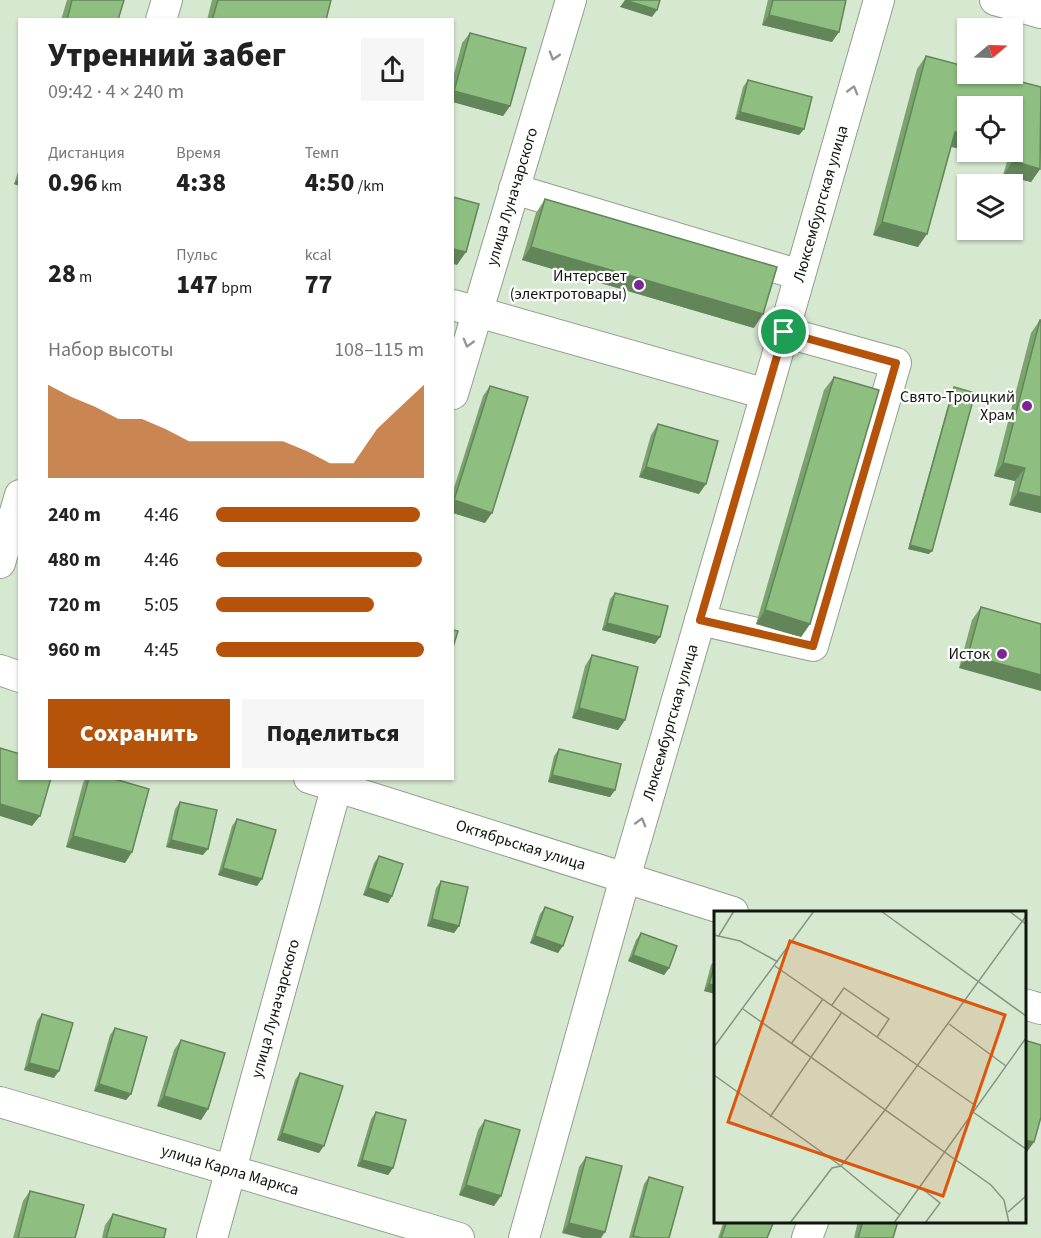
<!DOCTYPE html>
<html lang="ru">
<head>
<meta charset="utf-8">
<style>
  :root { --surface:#fff; --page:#f6f6f6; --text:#222; --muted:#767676; --accent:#b45309 }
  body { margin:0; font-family:"Source Sans 3",sans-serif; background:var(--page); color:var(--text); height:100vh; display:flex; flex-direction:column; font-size:22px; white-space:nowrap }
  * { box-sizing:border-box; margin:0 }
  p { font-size:20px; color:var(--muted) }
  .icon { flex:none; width:33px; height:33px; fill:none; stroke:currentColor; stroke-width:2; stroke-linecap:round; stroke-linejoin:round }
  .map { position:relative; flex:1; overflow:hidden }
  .panel { position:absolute; left:18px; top:18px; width:436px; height:762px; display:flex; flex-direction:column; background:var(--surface); border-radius:0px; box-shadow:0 2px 4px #0004 }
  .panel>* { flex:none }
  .needle { width:39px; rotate:71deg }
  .buttons { position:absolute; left:957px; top:18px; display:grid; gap:12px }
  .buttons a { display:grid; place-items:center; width:66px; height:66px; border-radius:0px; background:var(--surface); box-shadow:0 2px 4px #0004; font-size:30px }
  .pin { position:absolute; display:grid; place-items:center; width:51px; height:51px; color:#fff; margin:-26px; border:3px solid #fff; border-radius:50%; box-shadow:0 2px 6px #0007 }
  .round { display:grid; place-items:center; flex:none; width:63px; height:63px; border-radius:0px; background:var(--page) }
  .summary { display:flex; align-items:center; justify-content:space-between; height:102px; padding:0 30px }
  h1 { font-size:33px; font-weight:800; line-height:45px }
  .stats { display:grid; grid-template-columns:repeat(3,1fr); gap:9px; height:102px; padding:6px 30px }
  .stats div { display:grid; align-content:center }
  .stats b { font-size:26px; font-weight:800 }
  .stats small { font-size:16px; font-weight:400 }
  .stats p { font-size:16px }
  .chart { height:168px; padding:12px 30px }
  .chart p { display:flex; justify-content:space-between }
  .chart svg { width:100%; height:108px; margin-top:6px; fill:var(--accent); opacity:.7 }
  .cta { display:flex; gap:12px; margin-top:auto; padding:12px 30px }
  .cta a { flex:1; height:69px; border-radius:0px; background:var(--accent); color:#fff; font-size:24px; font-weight:800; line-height:69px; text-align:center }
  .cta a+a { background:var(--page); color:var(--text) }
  ul { padding:0 30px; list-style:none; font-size:20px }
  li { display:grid; grid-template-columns:96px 72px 1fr; align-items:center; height:45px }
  li i { height:15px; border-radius:8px; background:var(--accent) }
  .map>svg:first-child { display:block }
</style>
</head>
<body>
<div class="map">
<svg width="1041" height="1238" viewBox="0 0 1041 1238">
  <rect width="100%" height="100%" fill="#d6e8d0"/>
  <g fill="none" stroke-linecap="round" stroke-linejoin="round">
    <!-- minor casing -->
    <g stroke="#90a18a" stroke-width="32">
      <g id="minor">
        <path d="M 995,0 L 1041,13"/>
        <path d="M 161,20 L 167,0"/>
        <path d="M 514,189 L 800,275"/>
        <path d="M 453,305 L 766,394"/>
        <path id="s1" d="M 453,394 L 571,0"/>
        <path d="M 0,563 L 20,495"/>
        <path d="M 700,620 L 813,646 L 896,363 L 784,332"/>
        <path d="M 0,670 L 20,677"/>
        <path id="s2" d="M 309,778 L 733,912"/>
        <path d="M 1024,1004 L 1041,1009"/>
        <path id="s3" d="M 0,1102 L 459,1238"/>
        <path id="s4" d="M 212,1238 L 339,778"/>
        <path id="s5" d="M 524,1238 L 625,878 L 766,394 L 879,0"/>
        <path d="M 807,1238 L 813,1222"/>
      </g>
    </g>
    <!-- minor -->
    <use href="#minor" stroke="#fff" stroke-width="30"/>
  </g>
  <!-- wall -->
  <g fill="#7aa36e">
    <path d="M 67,0 L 124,0 L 118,20 L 61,20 Z"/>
    <path d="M 212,0 L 331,0 L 326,20 L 207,20 Z"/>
    <path d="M 768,0 L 845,0 L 832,42 L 762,25 Z"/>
    <path d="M 470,33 L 510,106 L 503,116 L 453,102 L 453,78 L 462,43 Z"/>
    <path d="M 926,56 L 1040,169 L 1031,182 L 1003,175 L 1007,162 L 969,152 L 1012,152 L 968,106 L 968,151 L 951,147 L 918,247 L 873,235 L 917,69 Z"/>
    <path d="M 748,80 L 804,129 L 799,135 L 735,119 L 743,87 Z"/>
    <path d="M 20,166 L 20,186 L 14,184 Z"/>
    <path d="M 545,199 L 754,328 L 522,260 L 536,213 Z"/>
    <path d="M 1040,320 L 1041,513 L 1009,505 L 1015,481 L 994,476 L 1031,333 Z"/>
    <path d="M 834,377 L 810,624 L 801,637 L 756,624 L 824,390 Z"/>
    <path d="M 490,386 L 485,523 L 453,513 L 453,491 L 483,396 Z"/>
    <path d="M 954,387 L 929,554 L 908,549 L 952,391 Z"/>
    <path d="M 658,424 L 699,494 L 639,477 L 651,435 Z"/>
    <path d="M 615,593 L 655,644 L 602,630 L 610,599 Z"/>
    <path d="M 981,607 L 1041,624 L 959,668 L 972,620 Z"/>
    <path d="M 592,655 L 625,720 L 618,730 L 572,718 L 585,666 Z"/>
    <path d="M 559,749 L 615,790 L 610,797 L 548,782 L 554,756 Z"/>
    <path d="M 86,778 L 111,778 L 132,852 L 125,863 L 66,847 L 83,783 Z"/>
    <path d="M 180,802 L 203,855 L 166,847 L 175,809 Z"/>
    <path d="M 237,819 L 257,886 L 218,875 L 232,826 Z"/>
    <path d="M 379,856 L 392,896 L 388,903 L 363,895 L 374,863 Z"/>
    <path d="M 441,881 L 459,926 L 454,933 L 427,926 L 436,888 Z"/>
    <path d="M 545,907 L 558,953 L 530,943 L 540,914 Z"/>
    <path d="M 641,933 L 669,968 L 664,975 L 628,961 L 636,940 Z"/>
    <path d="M 716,959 L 716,994 L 704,991 L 711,965 Z"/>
    <path d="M 42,1014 L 54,1078 L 24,1070 L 37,1021 Z"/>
    <path d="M 115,1028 L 131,1094 L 126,1100 L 94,1091 L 110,1035 Z"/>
    <path d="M 181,1040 L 208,1109 L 201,1120 L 157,1106 L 174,1050 Z"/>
    <path d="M 300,1073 L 319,1153 L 277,1140 L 295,1080 Z"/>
    <path d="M 376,1112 L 393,1168 L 388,1175 L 357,1166 L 371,1119 Z"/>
    <path d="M 485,1120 L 494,1206 L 459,1195 L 478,1130 Z"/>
    <path d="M 586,1157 L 622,1166 L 562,1233 L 579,1167 Z"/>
    <path d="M 649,1177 L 669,1238 L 629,1238 L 644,1184 Z"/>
    <path d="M 30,1191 L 75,1238 L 13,1238 L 23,1201 Z"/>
    <path d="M 113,1214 L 164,1238 L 102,1238 L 105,1225 Z"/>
    <path d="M 724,1221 L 774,1221 L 767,1238 L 718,1238 Z"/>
    <path d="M 858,1221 L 898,1221 L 893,1238 L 854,1238 Z"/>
  </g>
  <!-- shaded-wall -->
  <g fill="#63855a">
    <path d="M 625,0 L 657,10 L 652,17 L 620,7 Z"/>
    <path d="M 769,15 L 839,32 L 832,42 L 762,25 Z"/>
    <path d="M 454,91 L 510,106 L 503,116 L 453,102 L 453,92 Z"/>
    <path d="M 740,112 L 804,129 L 799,135 L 735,119 Z"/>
    <path d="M 955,132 L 968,135 L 968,151 L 946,145 Z"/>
    <path d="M 1012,148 L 1016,149 L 1007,162 L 969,152 L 1012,152 Z"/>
    <path d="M 1013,161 L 1040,169 L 1031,182 L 1003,175 Z"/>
    <path d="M 20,177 L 20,186 L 14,184 Z"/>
    <path d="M 882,222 L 927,234 L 918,247 L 873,235 Z"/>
    <path d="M 531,247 L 763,314 L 754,328 L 522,260 Z"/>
    <path d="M 453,249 L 466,252 L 457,265 L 453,264 Z"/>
    <path d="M 1003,463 L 1025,468 L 1015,481 L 994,476 Z"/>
    <path d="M 646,467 L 706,484 L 699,494 L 639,477 Z"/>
    <path d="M 1018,492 L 1041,497 L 1041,513 L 1009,505 Z"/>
    <path d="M 454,500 L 492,513 L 485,523 L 453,513 L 453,502 Z"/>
    <path d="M 910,545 L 932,551 L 929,554 L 908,549 Z"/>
    <path d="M 765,610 L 810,624 L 801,637 L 756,624 Z"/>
    <path d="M 607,623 L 660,637 L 655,644 L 602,630 Z"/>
    <path d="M 968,655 L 1041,675 L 1041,691 L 959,668 Z"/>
    <path d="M 579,708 L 625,720 L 618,730 L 572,718 Z"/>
    <path d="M 552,775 L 615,790 L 610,797 L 548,782 Z"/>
    <path d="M 0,804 L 40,816 L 32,826 L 0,816 Z"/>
    <path d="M 73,836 L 132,852 L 125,863 L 66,847 Z"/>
    <path d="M 171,840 L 208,849 L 203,855 L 166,847 Z"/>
    <path d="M 223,868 L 262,879 L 257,886 L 218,875 Z"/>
    <path d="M 368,888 L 392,896 L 388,903 L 363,895 Z"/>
    <path d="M 432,919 L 459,926 L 454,933 L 427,926 Z"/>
    <path d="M 535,936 L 563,946 L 558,953 L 530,943 Z"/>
    <path d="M 633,955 L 669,968 L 664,975 L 628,961 Z"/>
    <path d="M 709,984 L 716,986 L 716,994 L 704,991 Z"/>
    <path d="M 29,1063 L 59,1071 L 54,1078 L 24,1070 Z"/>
    <path d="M 99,1084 L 131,1094 L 126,1100 L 94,1091 Z"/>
    <path d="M 164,1096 L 208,1109 L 201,1120 L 157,1106 Z"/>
    <path d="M 282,1133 L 324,1146 L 319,1153 L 277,1140 Z"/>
    <path d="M 1024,1140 L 1034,1142 L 1027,1152 L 1024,1152 Z"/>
    <path d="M 362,1160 L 393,1168 L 388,1175 L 357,1166 Z"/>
    <path d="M 466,1185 L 501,1196 L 494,1206 L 459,1195 Z"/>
    <path d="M 569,1223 L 605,1232 L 601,1238 L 582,1238 L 562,1233 Z"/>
  </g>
  <!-- building -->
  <g fill="#8ebe80" stroke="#63855a" stroke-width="1.5">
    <path d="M 72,0 L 124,0 L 118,20 L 67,20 Z"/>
    <path d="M 218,0 L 331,0 L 326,20 L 212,20 Z"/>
    <path d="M 625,0 L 660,0 L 657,10 Z"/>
    <path d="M 773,0 L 846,0 L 839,32 L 769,15 Z"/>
    <path d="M 470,33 L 526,48 L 510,106 L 454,91 Z"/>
    <path d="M 926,56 L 968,67 L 968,74 L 991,74 L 1041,87 L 1040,169 L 1013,161 L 1016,149 L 1012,148 L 1012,106 L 968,106 L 968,135 L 955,132 L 927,234 L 882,222 Z"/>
    <path d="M 748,80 L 812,97 L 804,129 L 740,112 Z"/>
    <path d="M 453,197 L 479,204 L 466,252 L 453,249 Z"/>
    <path d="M 545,199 L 777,267 L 763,314 L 531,247 Z"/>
    <path d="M 1040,320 L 1041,320 L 1041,497 L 1018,492 L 1025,468 L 1003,463 Z"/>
    <path d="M 834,377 L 879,390 L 810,624 L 765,610 Z"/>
    <path d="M 490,386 L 528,397 L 492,513 L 454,500 Z"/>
    <path d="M 954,387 L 975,393 L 932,551 L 910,545 Z"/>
    <path d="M 658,424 L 718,441 L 706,484 L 646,467 Z"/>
    <path d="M 615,593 L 668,606 L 660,637 L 607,623 Z"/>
    <path d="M 981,607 L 1041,624 L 1041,675 L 968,655 Z"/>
    <path d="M 453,630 L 458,631 L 453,647 Z"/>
    <path d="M 592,655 L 638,667 L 625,720 L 579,708 Z"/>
    <path d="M 0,748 L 20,754 L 20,778 L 51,778 L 40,816 L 0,804 Z"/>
    <path d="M 559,749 L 621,764 L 615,790 L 552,775 Z"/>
    <path d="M 89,778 L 111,778 L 149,789 L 132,852 L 73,836 Z"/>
    <path d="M 180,802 L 217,810 L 208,849 L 171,840 Z"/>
    <path d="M 237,819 L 276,830 L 262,879 L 223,868 Z"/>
    <path d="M 379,856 L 403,864 L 392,896 L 368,888 Z"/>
    <path d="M 441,881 L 468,887 L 459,926 L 432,919 Z"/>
    <path d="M 545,907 L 573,917 L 563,946 L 535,936 Z"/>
    <path d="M 641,933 L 677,946 L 669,968 L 633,955 Z"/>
    <path d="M 716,960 L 716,986 L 709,984 Z"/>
    <path d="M 42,1014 L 73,1023 L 59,1071 L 29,1063 Z"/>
    <path d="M 115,1028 L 147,1037 L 131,1094 L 99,1084 Z"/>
    <path d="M 181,1040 L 225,1053 L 208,1109 L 164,1096 Z"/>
    <path d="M 1024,1040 L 1041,1045 L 1041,1117 L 1034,1142 L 1024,1140 L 1024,1084 L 1025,1081 L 1024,1081 Z"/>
    <path d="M 300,1073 L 343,1086 L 324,1146 L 282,1133 Z"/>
    <path d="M 376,1112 L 406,1120 L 393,1168 L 362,1160 Z"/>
    <path d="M 485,1120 L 520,1130 L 501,1196 L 466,1185 Z"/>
    <path d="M 586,1157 L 622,1166 L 605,1232 L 569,1223 Z"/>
    <path d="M 649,1177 L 683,1187 L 669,1238 L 642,1238 L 633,1236 Z"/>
    <path d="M 30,1191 L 84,1205 L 75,1238 L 18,1238 Z"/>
    <path d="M 113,1214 L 166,1229 L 164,1238 L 106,1238 Z"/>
    <path d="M 727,1221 L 774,1221 L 767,1238 L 721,1238 Z"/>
    <path d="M 863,1221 L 898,1221 L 893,1238 L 858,1238 Z"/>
  </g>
  <!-- one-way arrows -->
  <defs><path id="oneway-chevron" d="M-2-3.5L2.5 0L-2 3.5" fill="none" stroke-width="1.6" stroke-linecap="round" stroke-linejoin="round" transform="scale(1.5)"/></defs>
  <g stroke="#939693">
    <use href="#oneway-chevron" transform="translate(554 56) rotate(107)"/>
    <use href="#oneway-chevron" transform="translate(853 90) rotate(-74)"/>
    <use href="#oneway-chevron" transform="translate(468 343) rotate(106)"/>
    <use href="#oneway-chevron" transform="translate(641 822) rotate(-74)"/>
  </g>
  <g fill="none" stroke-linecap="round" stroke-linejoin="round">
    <!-- route casing -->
    <g stroke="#fff" stroke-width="12">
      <path id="route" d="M 784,332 L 896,363 L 813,646 L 700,620 Z"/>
    </g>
    <!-- route -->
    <use href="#route" stroke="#b45309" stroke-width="8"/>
  </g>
  <!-- markers -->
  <g fill="#7d2594" stroke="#fff" stroke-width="2">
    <circle cx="639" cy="285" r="6"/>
    <circle cx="1027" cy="406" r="6"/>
    <circle cx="1002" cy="654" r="6"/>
  </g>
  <g text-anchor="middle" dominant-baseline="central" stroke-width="4.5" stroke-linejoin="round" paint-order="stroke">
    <!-- street labels -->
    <g font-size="16" fill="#10160e" stroke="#fff">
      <text stroke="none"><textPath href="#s1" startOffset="206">улица Луначарского</textPath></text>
      <text stroke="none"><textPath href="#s5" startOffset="1076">Люксембургская улица</textPath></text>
      <text stroke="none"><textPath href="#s5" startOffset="536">Люксембургская улица</textPath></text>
      <text stroke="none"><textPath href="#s2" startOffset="222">Октябрьская улица</textPath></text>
      <text stroke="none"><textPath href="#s4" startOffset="238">улица Луначарского</textPath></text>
      <text stroke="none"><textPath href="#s3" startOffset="240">улица Карла Маркса</textPath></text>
    </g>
    <!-- poi labels -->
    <g font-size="16" fill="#10160e" stroke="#fff" text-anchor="end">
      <text x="627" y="276">Интерсвет<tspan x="627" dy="18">(электротовары)</tspan></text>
      <text x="1015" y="397">Свято-Троицкий<tspan x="1015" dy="18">Храм</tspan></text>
      <text x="990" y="654">Исток</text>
    </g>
  </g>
  <!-- overview -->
  <g transform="translate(714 911)">
    <rect width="312" height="312" fill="#d6e8d0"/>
    <path fill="none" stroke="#879482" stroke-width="1.5" d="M 167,0 L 312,105M 295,0 L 312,13M 0,24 L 26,30 L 64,51M 4,26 L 20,0M 61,55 L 262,195M 118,94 L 130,77 L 175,108 L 163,126M 29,98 L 277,274 L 290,289 L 295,312M 235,113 L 292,155M 77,133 L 109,88M 0,136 L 100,0M 0,164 L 127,255 L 186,304M 259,201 L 312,238M 56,206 L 128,101M 206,276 L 226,292 L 211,312M 294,301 L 312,285M 76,312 L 118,257 L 127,255 L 171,199 L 312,5M 180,312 L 312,127"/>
    <path fill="#dd560c" fill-opacity="0.15" stroke="#dd560c" stroke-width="3" d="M 76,30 L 291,104 L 229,285 L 14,211 Z"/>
    <rect width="312" height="312" fill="none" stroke="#10160e" stroke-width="3"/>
  </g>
</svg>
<div class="buttons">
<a><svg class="needle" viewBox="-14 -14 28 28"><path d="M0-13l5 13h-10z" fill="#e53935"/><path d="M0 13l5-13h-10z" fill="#767676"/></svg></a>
<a><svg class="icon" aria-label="locate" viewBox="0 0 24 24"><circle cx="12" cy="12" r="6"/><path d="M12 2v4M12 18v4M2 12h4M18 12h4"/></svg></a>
<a><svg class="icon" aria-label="layers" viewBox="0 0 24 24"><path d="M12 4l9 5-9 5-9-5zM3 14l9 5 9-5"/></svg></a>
</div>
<div class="pin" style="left:784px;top:332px;background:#1e9e55"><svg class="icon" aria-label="arrive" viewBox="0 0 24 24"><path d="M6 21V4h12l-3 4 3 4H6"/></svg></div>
<section class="panel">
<div class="summary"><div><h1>Утренний забег</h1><p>09:42 · 4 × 240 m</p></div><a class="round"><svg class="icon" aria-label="share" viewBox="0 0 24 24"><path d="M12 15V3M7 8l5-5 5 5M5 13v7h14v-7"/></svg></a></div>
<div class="stats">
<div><p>Дистанция</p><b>0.96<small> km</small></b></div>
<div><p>Время</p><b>4:38</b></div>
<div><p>Темп</p><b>4:50<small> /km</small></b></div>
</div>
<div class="stats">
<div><b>28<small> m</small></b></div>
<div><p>Пульс</p><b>147<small> bpm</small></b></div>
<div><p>kcal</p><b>77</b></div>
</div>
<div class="chart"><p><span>Набор высоты</span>108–115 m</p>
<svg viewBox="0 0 160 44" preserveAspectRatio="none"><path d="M0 44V6L10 11L20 15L30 20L40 20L50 24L60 29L70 29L80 29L90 29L100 29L110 33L120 38L130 38L140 24L150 15L160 6V44z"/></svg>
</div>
<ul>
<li><b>240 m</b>4:46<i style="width:98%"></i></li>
<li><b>480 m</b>4:46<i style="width:99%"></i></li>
<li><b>720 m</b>5:05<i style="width:76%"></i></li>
<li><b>960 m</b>4:45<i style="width:100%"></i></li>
</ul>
<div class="cta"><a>Сохранить</a><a>Поделиться</a></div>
</section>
</div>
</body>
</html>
